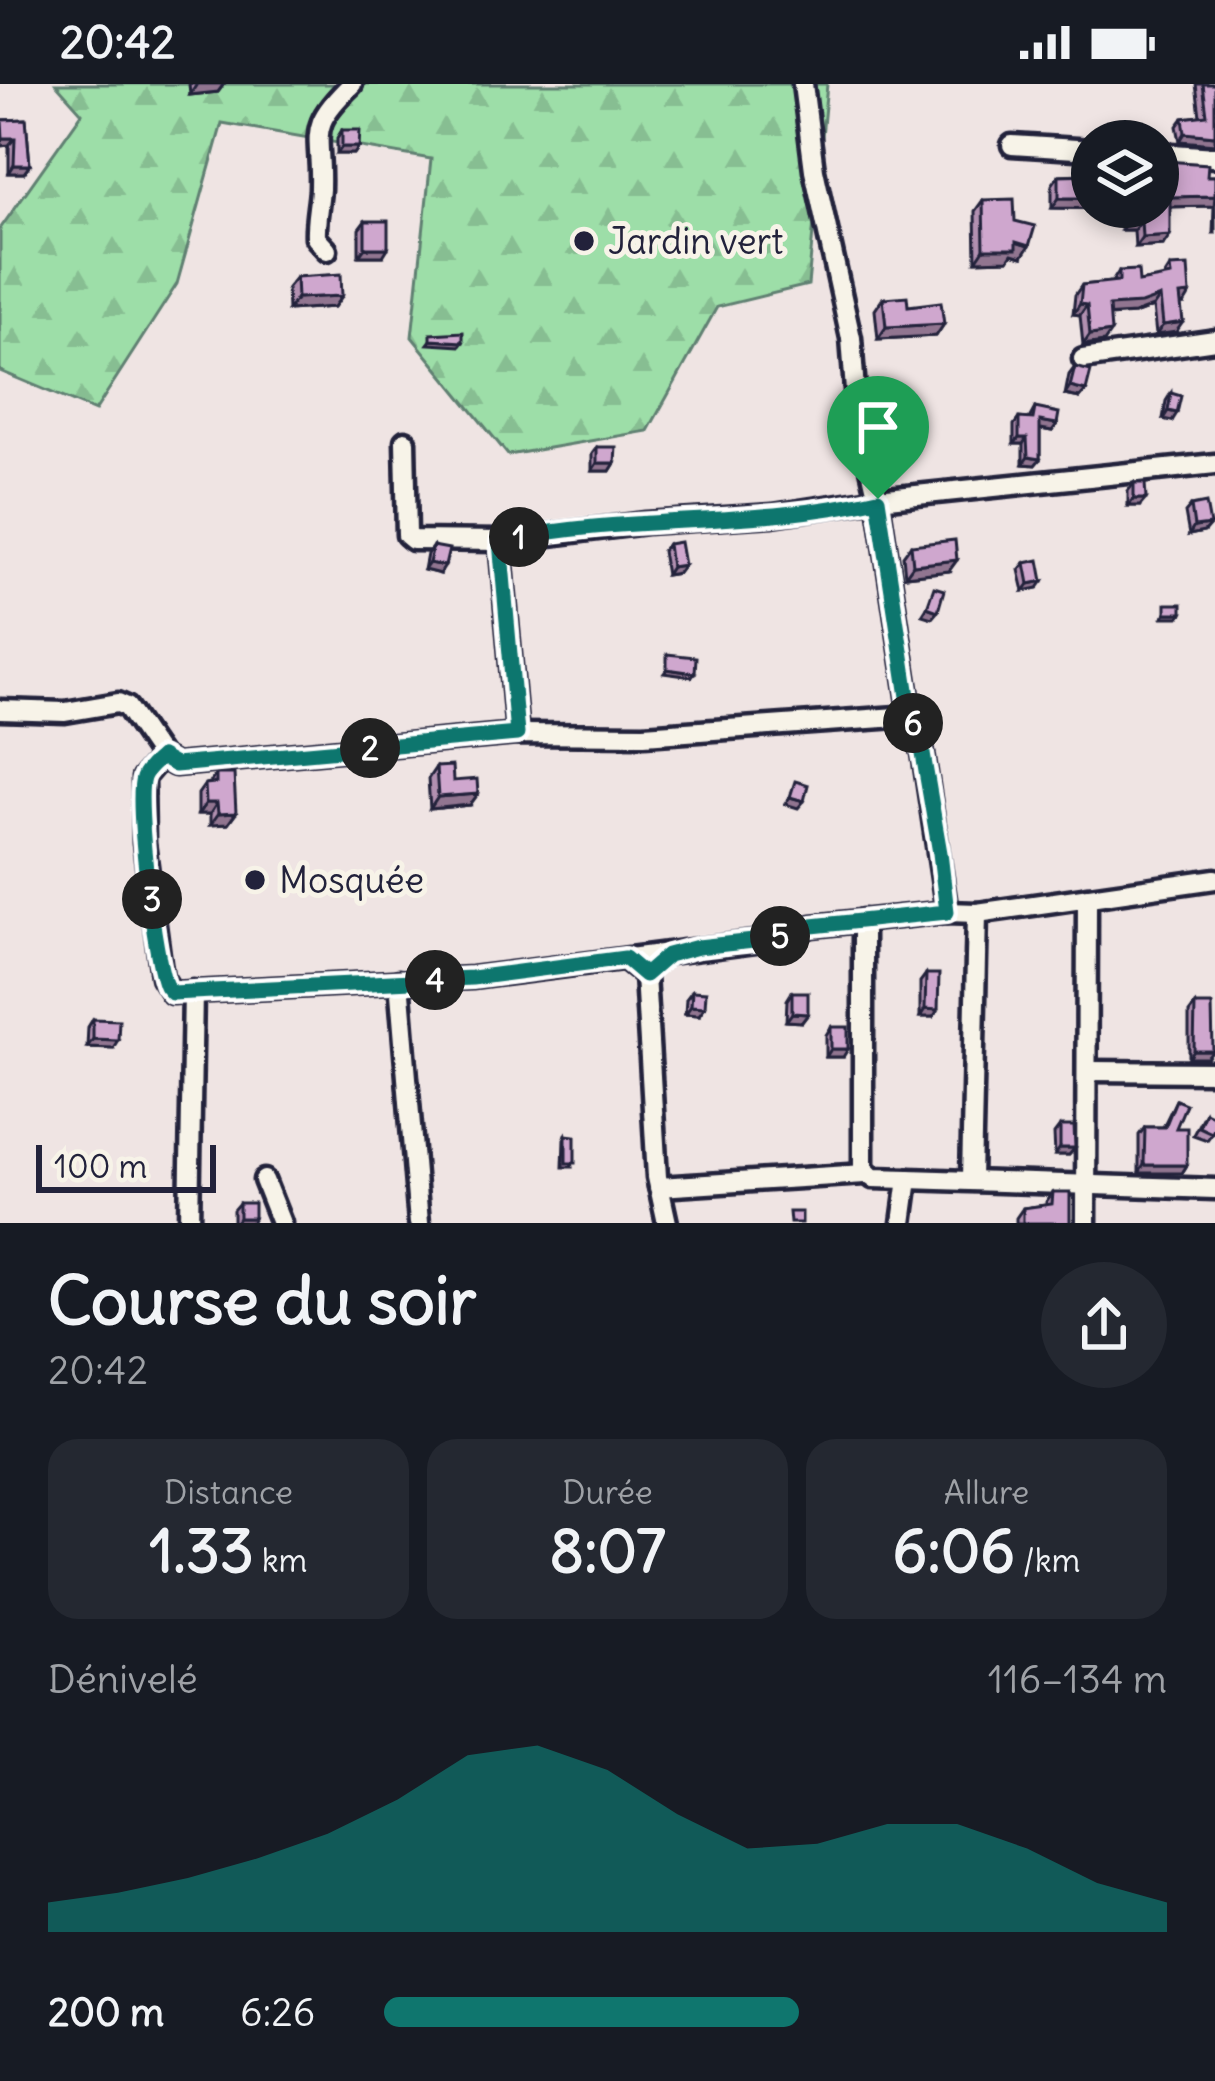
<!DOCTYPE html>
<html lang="fr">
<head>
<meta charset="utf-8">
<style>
  :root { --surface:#171b24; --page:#242831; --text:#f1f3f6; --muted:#9ea1a6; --accent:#0f766e }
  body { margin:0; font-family:Delius,sans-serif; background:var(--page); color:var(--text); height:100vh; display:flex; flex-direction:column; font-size:45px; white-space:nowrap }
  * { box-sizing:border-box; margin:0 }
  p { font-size:39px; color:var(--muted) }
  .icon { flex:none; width:66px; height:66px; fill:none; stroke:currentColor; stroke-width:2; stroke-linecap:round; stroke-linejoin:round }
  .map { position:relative; height:1139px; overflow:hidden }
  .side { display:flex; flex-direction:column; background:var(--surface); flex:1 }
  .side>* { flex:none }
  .controls { position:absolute; left:1071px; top:36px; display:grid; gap:24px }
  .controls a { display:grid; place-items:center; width:108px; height:108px; border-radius:50%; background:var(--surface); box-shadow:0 6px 18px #0003; font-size:60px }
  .scale { position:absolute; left:36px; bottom:30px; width:180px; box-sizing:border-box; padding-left:12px; border:6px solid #22223b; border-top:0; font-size:33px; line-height:42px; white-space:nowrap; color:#22223b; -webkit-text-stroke:9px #f7f3e8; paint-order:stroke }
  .pin { position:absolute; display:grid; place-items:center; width:102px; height:102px; color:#fff; margin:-123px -51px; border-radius:50% 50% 50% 0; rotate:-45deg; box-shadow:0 0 12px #0007 }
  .pin .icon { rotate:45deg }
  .km { position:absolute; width:60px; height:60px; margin:-30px; border-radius:50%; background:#222; color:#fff; font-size:33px; line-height:60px; text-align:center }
  .round { display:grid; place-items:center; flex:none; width:126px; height:126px; border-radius:63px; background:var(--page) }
  .overview { display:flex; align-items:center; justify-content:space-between; height:204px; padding:0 48px }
  h1 { font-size:66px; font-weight:700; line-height:90px }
  .figures { display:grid; grid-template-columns:repeat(3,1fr); gap:18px; height:204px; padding:12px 48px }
  .figures div { display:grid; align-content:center; border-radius:30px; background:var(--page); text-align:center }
  .figures b { font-size:60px; font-weight:700 }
  .figures small { font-size:33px; font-weight:400 }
  .figures p { font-size:33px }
  .chart { height:336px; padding:24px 48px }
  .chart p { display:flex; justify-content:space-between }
  .chart svg { width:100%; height:216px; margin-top:12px; fill:var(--accent); opacity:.7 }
  ul { padding:0 48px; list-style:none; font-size:39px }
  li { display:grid; grid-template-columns:192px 144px 1fr; align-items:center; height:90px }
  li i { height:30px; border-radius:15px; background:var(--accent) }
  .status { display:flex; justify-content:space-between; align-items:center; height:84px; padding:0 60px; background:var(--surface); direction:ltr }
  .status svg { height:33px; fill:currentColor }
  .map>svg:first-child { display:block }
</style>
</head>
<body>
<div class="status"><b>20:42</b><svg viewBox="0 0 49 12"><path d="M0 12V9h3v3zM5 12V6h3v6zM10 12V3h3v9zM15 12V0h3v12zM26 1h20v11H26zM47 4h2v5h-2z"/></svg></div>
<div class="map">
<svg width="1215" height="1139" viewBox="0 0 1215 1139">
  <defs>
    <pattern id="forest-firs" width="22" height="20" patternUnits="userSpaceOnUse" patternTransform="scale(3)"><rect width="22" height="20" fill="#9ddea8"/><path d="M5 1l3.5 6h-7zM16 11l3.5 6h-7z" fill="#87be92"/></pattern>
  </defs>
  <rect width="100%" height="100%" fill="#efe4e3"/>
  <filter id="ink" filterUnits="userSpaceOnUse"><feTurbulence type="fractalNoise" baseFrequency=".00833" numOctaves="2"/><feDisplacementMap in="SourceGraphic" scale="24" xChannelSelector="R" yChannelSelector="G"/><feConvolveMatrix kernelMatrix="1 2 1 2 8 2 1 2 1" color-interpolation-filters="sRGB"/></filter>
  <g filter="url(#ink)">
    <!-- forest -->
    <path fill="url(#forest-firs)" stroke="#608072" stroke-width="3" d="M 56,0 L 827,0 L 808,201 L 717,223 L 648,347 L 508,371 L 412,253 L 431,75 L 222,39 L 177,200 L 95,327 L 0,287 L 0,145 L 82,29 Z"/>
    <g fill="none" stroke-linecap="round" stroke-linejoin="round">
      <!-- minor casing -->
      <g stroke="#22223b" stroke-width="27">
        <g id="minor">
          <path d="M 803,0 L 814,86 L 851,254 L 856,320 L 878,415 L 911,632 L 923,669 L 947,828"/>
          <path d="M 1012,61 L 1092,66"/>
          <path d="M 1158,69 L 1215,73"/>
          <path d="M 327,166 L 316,154 C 315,137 319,121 320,105 C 322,48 305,45 352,0"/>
          <path d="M 1083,275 L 1215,256"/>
          <path d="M 405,357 L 407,451 L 413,456 L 500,457 L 646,439 L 773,431 L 878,415 L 1215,380"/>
          <path d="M 500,457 L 517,650"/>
          <path d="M 0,626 L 65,628 L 118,619 L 127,623 L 161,673 L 175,681 L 517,650 L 644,651 L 911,632"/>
          <path d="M 161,673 L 143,694 L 144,759 L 162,893 L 172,909 L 472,894 L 763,857 L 812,842 L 947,828 L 977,829 L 1215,795"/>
          <path d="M 863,836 L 863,1084 L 873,1094 L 908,1095 L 902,1139"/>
          <path d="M 625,875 L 645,891 L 657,1093 L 667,1139"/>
          <path d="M 399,897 L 419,1139"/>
          <path d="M 1087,987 L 1215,988"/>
          <path d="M 908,1095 L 1215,1105"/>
          <path d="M 971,1095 L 977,829"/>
          <path d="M 264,1096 L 281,1139"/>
          <path d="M 659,1103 L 865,1090"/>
          <path d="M 189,1139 L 193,907"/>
          <path d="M 1086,1139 L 1087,813"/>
        </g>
      </g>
      <!-- minor -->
      <use href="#minor" stroke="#f7f3e8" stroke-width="18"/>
    </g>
    <!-- wall -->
    <g fill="#b290b1" stroke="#22223b" stroke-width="3">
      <path d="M 189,0 L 224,0 L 218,8 L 190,11 Z"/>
      <path d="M 1196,0 L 1215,0 L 1215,60 L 1180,57 L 1177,42 L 1183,34 L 1200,32 Z"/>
      <path d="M 26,35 L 30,81 L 24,89 L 9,89 L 9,61 L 0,62 L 0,39 L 2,36 Z"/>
      <path d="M 342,46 L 359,63 L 354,70 L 337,70 L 337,54 Z"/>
      <path d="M 1089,71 L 1092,123 L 1158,123 L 1158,86 L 1165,77 L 1207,92 L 1215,92 L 1215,149 L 1213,149 L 1214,122 L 1170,123 L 1163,161 L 1135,163 L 1134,146 L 1121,146 L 1121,125 L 1052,124 L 1052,101 L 1059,91 L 1083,90 L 1082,81 Z"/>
      <path d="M 983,116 L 1015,137 L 1022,173 L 1012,170 L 1008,176 L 976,177 L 975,127 Z"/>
      <path d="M 365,137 L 383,172 L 359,172 L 359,145 Z"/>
      <path d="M 1170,183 L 1184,220 L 1181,220 L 1176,248 L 1156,251 L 1153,223 L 1134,230 L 1110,232 L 1104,258 L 1083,261 L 1080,231 L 1073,230 L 1075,211 L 1082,201 L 1112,198 L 1119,187 L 1139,198 L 1163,194 Z"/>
      <path d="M 296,193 L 342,212 L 334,223 L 288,226 L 287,204 Z"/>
      <path d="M 883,214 L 908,222 L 944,240 L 936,252 L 878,255 L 875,226 Z"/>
      <path d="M 1075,283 L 1086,307 L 1080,314 L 1065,311 L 1069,291 Z"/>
      <path d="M 1171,309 L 1172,337 L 1163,335 L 1166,317 Z"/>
      <path d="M 1035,324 L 1057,340 L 1052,347 L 1040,345 L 1040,375 L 1035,381 L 1023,380 L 1023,360 L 1014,360 L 1014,341 L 1019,334 L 1029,335 Z"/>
      <path d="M 597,363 L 615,379 L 610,387 L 592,387 L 592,370 Z"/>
      <path d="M 1134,399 L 1140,422 L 1128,422 L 1128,407 Z"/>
      <path d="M 1191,422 L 1210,441 L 1204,448 L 1189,451 L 1185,429 Z"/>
      <path d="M 668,460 L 684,481 L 678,489 L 666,491 L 662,467 Z"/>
      <path d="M 911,461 L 949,487 L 905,492 L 903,472 Z"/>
      <path d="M 433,462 L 440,490 L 424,486 L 427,470 Z"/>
      <path d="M 1025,479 L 1038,504 L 1024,507 L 1019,486 Z"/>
      <path d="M 436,683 L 453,697 L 470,721 L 430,725 L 428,695 Z"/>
      <path d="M 216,690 L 236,729 L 228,740 L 210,741 L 210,730 L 198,730 L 198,710 L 205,700 L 210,699 Z"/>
      <path d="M 926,890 L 933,933 L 920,933 L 920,898 Z"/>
      <path d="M 692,907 L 699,931 L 685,930 L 686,915 Z"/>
      <path d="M 792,908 L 808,930 L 802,938 L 786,937 L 787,916 Z"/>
      <path d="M 1195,921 L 1207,974 L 1189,974 L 1189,929 Z"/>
      <path d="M 93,935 L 113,964 L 87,963 L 88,943 Z"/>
      <path d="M 831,943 L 843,973 L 826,973 L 826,951 Z"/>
      <path d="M 1176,1016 L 1176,1044 L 1187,1081 L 1182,1089 L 1139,1089 L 1139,1051 L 1145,1043 L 1163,1043 Z"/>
      <path d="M 1205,1028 L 1212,1049 L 1207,1056 L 1193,1051 Z"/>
      <path d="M 1060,1042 L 1075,1064 L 1069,1071 L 1055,1071 L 1054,1050 Z"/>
      <path d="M 566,1051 L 572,1083 L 563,1083 L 564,1055 Z"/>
      <path d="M 1053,1108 L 1070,1139 L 1016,1139 L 1016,1134 L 1023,1124 L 1046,1121 L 1046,1118 Z"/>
      <path d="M 239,1119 L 254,1134 L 251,1139 L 233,1139 L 233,1126 Z"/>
    </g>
    <!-- shaded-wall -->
    <g fill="#917590" stroke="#22223b" stroke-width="3">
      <path d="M 197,0 L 224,0 L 218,8 L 190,11 Z"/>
      <path d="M 1185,49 L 1215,52 L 1215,60 L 1180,57 Z"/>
      <path d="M 3,54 L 15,54 L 9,61 L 0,62 Z"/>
      <path d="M 342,63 L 359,63 L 354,70 L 337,70 Z"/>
      <path d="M 14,81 L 30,81 L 24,89 L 9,89 Z"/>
      <path d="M 1215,112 L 1214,122 L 1160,123 L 1167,113 Z"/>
      <path d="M 1059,114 L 1092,114 L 1092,123 L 1123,123 L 1121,125 L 1052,124 Z"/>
      <path d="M 1128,136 L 1141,136 L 1134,146 L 1121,146 Z"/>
      <path d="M 1170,151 L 1163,161 L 1135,163 L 1142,153 Z"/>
      <path d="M 1016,158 L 1029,162 L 1022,173 L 1012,170 L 1008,176 L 976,177 L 984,165 Z"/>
      <path d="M 365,164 L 388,164 L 383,172 L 359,172 Z"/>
      <path d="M 1190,210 L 1184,220 L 1173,221 L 1180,211 Z"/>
      <path d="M 342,212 L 334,223 L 288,226 L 297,214 Z"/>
      <path d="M 1160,213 L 1153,223 L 1134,230 L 1102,232 L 1109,222 Z"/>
      <path d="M 1080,220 L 1087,221 L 1080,231 L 1073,230 Z"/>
      <path d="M 1183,238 L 1176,248 L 1156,251 L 1163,241 Z"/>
      <path d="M 944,240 L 936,252 L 878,255 L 886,243 Z"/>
      <path d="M 1111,248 L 1104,258 L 1083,261 L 1090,251 Z"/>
      <path d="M 431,256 L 463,258 L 460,262 L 428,260 Z"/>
      <path d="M 1070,303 L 1086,307 L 1080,314 L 1065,311 Z"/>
      <path d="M 1168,327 L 1177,329 L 1172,337 L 1163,335 Z"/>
      <path d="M 1040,337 L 1057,340 L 1052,347 L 1035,344 Z"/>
      <path d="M 1019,354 L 1027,354 L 1023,360 L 1014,360 Z"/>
      <path d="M 1028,373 L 1040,375 L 1035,381 L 1023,380 Z"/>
      <path d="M 597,379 L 615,379 L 610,387 L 592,387 Z"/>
      <path d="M 1134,415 L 1146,415 L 1140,422 L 1128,422 Z"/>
      <path d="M 1210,441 L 1204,448 L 1189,451 L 1194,443 Z"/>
      <path d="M 957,476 L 949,487 L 905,492 L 913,481 Z"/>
      <path d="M 429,479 L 445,482 L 440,490 L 424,486 Z"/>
      <path d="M 684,481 L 678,489 L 666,491 L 671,483 Z"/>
      <path d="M 1043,497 L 1038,504 L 1024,507 L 1029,500 Z"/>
      <path d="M 927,523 L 938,527 L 932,534 L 922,531 Z"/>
      <path d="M 1166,529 L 1182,529 L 1179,533 L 1163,533 Z"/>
      <path d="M 667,585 L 695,589 L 692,593 L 664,589 Z"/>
      <path d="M 478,710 L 470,721 L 430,725 L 438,713 Z"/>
      <path d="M 790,713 L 804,717 L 798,724 L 785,720 Z"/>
      <path d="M 206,719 L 217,719 L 210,730 L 198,730 Z"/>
      <path d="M 236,729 L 228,740 L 210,741 L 218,730 Z"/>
      <path d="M 691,922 L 705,923 L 699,931 L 685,930 Z"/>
      <path d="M 925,925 L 938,926 L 933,933 L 920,933 Z"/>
      <path d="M 792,929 L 808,930 L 802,938 L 786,937 Z"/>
      <path d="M 93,955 L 118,956 L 113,964 L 87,963 Z"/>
      <path d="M 831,965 L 848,965 L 843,973 L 826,973 Z"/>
      <path d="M 1194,967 L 1213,967 L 1207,974 L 1189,974 Z"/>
      <path d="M 1060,1064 L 1075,1064 L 1069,1071 L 1055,1071 Z"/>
      <path d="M 1144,1081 L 1187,1081 L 1182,1089 L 1139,1089 Z"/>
      <path d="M 239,1134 L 254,1134 L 251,1139 L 235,1139 Z"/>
    </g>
    <!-- building -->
    <g fill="#cfa7ce" stroke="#22223b" stroke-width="3">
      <path d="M 1203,0 L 1215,0 L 1215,52 L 1185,49 L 1183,34 L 1207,31 Z"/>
      <path d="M 26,35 L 30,81 L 14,81 L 15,54 L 3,54 L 2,36 Z"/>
      <path d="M 342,46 L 360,46 L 359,63 L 342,63 Z"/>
      <path d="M 1089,71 L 1092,71 L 1092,114 L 1059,114 L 1059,91 L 1090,90 Z"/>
      <path d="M 1165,77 L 1208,80 L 1207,92 L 1215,92 L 1215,112 L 1167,113 Z"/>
      <path d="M 1014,115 L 1015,137 L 1035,142 L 1029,162 L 1016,158 L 1016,165 L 984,165 L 983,116 Z"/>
      <path d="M 1158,117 L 1170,117 L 1170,151 L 1142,153 L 1141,136 L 1128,136 L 1128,123 L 1158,123 Z"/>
      <rect x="365" y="137" width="23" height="27"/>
      <path d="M 1188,182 L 1190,210 L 1180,211 L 1183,238 L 1163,241 L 1160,213 L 1141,220 L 1109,222 L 1111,248 L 1090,251 L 1087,221 L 1080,220 L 1082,201 L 1119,197 L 1119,187 L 1138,186 L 1139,198 L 1171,192 L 1170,183 Z"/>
      <path d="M 341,190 L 342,212 L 297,214 L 296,193 Z"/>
      <path d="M 907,212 L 908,222 L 941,218 L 944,240 L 886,243 L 883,214 Z"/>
      <path d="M 463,248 L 463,258 L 431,256 L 431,250 Z"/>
      <path d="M 1075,283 L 1091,287 L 1086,307 L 1070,303 Z"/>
      <path d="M 1171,309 L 1181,312 L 1177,329 L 1168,327 Z"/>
      <path d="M 1035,324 L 1059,329 L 1057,340 L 1040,337 L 1040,375 L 1028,373 L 1027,354 L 1019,354 L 1019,334 L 1033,335 Z"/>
      <path d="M 597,363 L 616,363 L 615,379 L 597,379 Z"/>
      <path d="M 1134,399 L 1145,399 L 1146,415 L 1134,415 Z"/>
      <path d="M 1206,419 L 1210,441 L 1194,443 L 1191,422 Z"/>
      <path d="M 955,456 L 957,476 L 913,481 L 911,461 Z"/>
      <path d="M 680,458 L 684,481 L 671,483 L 668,460 Z"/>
      <path d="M 433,462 L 449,465 L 445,482 L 429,479 Z"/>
      <path d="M 1039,476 L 1043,497 L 1029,500 L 1025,479 Z"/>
      <path d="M 934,503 L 944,506 L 938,527 L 927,523 Z"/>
      <rect x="1166" y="520" width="16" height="9"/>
      <path d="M 667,570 L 696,573 L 695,589 L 667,585 Z"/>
      <path d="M 452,682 L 453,697 L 477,695 L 478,710 L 438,713 L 436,683 Z"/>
      <path d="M 216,690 L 234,690 L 236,729 L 218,730 L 217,719 L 206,719 L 205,700 L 216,699 Z"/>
      <path d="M 795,697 L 808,701 L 804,717 L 790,713 Z"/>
      <path d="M 926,890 L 939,890 L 938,926 L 925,925 Z"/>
      <path d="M 692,907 L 706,908 L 705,923 L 691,922 Z"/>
      <path d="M 792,908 L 808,908 L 808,930 L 792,929 Z"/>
      <path d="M 1195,921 L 1212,921 L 1213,967 L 1194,967 Z"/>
      <path d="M 93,935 L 119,936 L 118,956 L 93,955 Z"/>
      <rect x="831" y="943" width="17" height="22"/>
      <path d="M 1176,1016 L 1186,1020 L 1176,1044 L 1187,1044 L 1187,1081 L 1144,1081 L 1145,1043 L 1165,1043 Z"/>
      <path d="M 1205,1028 L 1215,1033 L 1215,1042 L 1212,1049 L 1199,1043 Z"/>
      <path d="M 1060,1042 L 1074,1042 L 1075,1064 L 1060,1064 Z"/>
      <path d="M 566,1051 L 575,1052 L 575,1079 L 566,1079 Z"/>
      <path d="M 1053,1108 L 1070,1108 L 1070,1139 L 1023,1139 L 1023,1124 L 1052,1120 Z"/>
      <rect x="239" y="1119" width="15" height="15"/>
      <path d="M 789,1128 L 802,1128 L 802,1139 L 790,1139 Z"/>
    </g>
  </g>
  <g fill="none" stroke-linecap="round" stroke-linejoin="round" filter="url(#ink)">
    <!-- route casing -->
    <g stroke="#fff" stroke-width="24">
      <path id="route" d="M 878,415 L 911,632 L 923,670 L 940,769 L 947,828 L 812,842 L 763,856 L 698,863 L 668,871 L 645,891 L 625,874 L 472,894 L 172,909 L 166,902 C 155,878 135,718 143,694 C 146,685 155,679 161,673 L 175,681 L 517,650 L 500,457 C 624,430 754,444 878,415 Z"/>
    </g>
    <!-- route -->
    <use href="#route" stroke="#0f766e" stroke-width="15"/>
  </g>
  <!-- markers -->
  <g fill="#22223b" stroke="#f7f3e8" stroke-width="4.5">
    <circle cx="584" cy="157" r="12"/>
    <circle cx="255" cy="796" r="12"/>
  </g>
  <g text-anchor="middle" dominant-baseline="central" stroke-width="10" stroke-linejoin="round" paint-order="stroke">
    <!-- poi labels -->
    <g font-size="36" fill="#22223b" stroke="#f7f3e8" text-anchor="start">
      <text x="608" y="157">Jardin vert</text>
      <text x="279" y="796">Mosquée</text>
    </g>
  </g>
</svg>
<div class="controls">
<a><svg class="icon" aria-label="layers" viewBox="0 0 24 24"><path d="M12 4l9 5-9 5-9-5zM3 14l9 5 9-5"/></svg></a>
</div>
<div class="scale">100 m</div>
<div class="pin" style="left:878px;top:415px;background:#1e9e55"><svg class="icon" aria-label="arrive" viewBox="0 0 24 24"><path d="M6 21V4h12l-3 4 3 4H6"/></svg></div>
<b class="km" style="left:519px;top:453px">1</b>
<b class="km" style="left:370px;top:664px">2</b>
<b class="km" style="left:152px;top:815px">3</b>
<b class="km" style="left:435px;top:896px">4</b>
<b class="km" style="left:780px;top:852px">5</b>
<b class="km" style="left:913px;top:639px">6</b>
</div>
<section class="side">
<div class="overview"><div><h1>Course du soir</h1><p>20:42</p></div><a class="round"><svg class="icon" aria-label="share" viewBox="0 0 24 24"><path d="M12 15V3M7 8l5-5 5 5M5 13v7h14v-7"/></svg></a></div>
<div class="figures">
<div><p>Distance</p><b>1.33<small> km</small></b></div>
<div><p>Durée</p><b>8:07</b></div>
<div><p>Allure</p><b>6:06<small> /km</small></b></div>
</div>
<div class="chart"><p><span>Dénivelé</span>116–134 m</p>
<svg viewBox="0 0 160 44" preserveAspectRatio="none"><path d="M0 44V38L10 36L20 33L30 29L40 24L50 17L60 8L70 6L80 11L90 20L100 27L110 26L120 22L130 22L140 27L150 34L160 38V44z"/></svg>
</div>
<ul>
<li><b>200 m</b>6:26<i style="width:53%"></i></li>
</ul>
</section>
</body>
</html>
